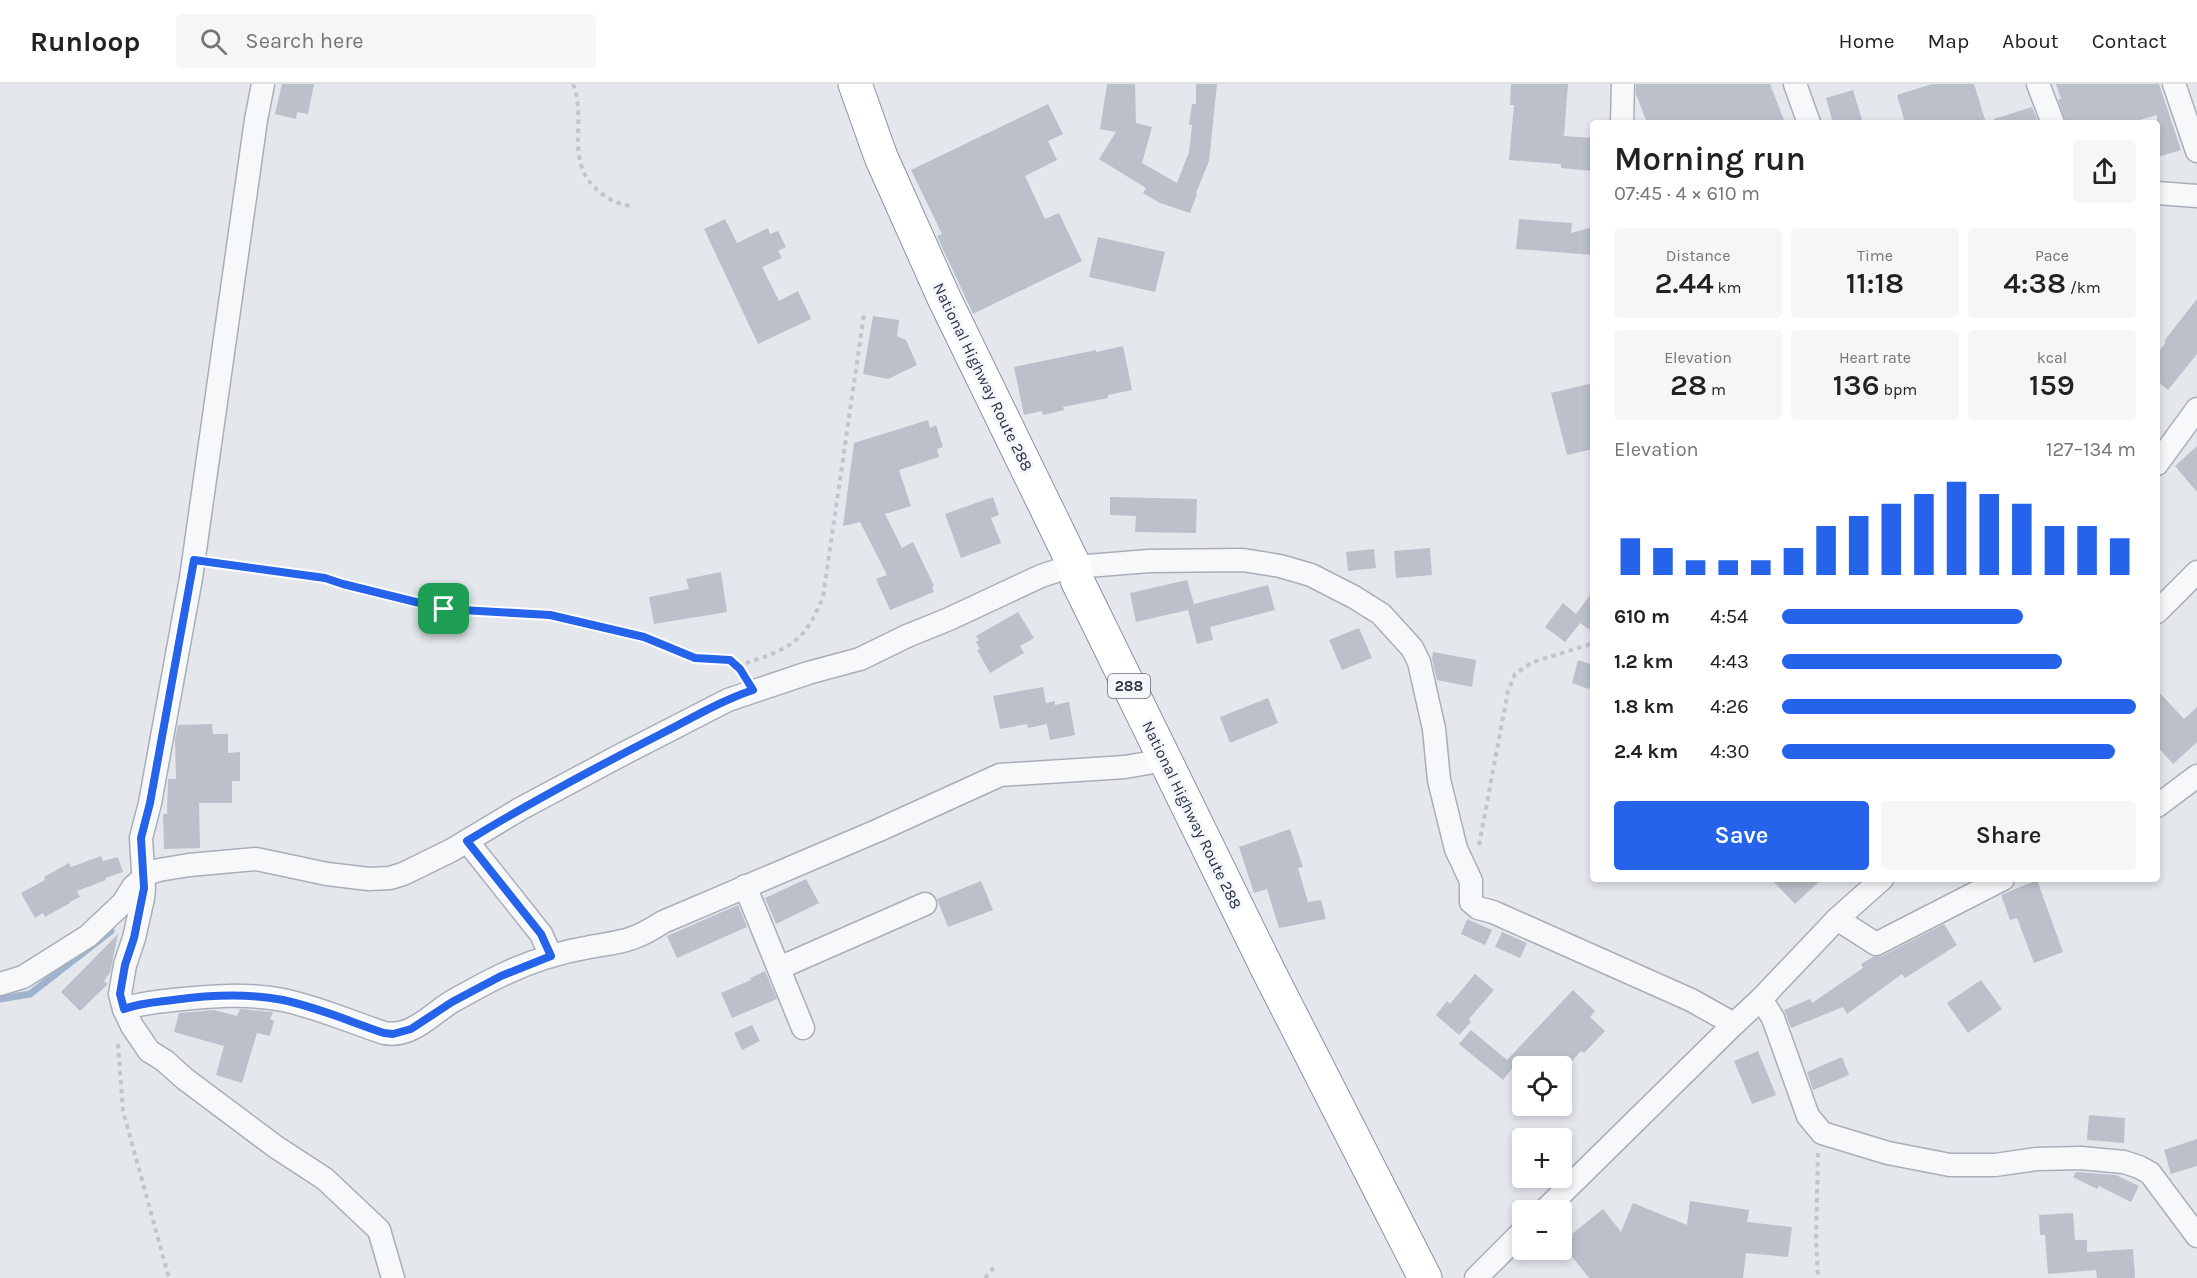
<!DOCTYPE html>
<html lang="en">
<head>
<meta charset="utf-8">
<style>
  :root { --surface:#fff; --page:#f6f6f6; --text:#222; --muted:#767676; --line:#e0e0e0; --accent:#2563eb }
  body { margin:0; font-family:Karla,sans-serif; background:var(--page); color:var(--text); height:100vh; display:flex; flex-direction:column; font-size:22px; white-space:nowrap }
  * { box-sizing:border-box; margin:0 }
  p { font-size:20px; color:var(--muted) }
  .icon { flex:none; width:33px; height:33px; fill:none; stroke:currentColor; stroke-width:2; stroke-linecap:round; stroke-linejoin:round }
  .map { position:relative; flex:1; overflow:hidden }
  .panel { position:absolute; left:1590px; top:36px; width:570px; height:762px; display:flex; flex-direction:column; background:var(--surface); border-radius:6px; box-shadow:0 3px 9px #0003 }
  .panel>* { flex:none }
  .tools { position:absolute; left:1512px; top:972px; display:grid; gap:12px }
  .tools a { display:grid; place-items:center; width:60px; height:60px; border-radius:6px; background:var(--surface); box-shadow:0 3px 9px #0003; font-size:30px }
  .pin { position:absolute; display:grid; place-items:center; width:51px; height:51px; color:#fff; margin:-26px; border-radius:12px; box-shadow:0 3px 9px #0006 }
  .round { display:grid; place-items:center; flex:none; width:63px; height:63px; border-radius:6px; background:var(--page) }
  .overview { display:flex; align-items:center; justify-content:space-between; height:102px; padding:0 24px }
  h1 { font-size:33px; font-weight:600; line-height:45px }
  .figures { display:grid; grid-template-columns:repeat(3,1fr); gap:9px; height:102px; padding:6px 24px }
  .figures div { display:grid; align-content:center; border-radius:6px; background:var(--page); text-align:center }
  .figures b { font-size:30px; font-weight:600 }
  .figures small { font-size:16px; font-weight:400 }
  .figures p { font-size:16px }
  .chart { height:168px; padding:12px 24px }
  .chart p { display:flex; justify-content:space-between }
  .chart svg { width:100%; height:108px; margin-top:6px; stroke:var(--accent); stroke-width:6 }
  .action { display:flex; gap:12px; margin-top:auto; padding:12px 24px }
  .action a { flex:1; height:69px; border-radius:6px; background:var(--accent); color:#fff; font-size:24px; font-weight:600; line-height:69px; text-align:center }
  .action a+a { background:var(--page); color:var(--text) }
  ul { padding:0 24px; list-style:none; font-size:20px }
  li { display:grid; grid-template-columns:96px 72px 1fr; align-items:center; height:45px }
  li i { height:15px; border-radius:8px; background:var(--accent) }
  header { display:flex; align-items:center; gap:36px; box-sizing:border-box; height:84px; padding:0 30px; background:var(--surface); border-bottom:2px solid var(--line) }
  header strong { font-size:28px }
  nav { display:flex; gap:33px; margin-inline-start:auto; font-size:21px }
  .search { width:420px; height:54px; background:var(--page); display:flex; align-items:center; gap:15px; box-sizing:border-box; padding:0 21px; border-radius:6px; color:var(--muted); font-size:22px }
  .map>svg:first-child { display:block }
</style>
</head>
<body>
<header>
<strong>Runloop</strong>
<div class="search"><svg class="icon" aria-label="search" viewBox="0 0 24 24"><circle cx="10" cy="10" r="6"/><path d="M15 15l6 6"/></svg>Search here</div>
<nav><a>Home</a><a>Map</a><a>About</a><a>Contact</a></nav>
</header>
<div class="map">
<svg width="2197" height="1194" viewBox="0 0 2197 1194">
  <rect width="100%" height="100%" fill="#e4e7ec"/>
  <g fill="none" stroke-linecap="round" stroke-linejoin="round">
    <!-- stream -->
    <path stroke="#9fb4cc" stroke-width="7" d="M 0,915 L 30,910 L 111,847"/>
  </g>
  <!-- building -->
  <g fill="#bbc0ca">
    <path d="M 282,0 L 314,0 L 308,30 L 297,28 L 296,35 L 275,30 Z"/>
    <path d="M 1107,0 L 1135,0 L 1136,39 L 1152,43 L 1142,79 L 1177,99 L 1189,68 L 1192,41 L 1189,41 L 1192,20 L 1196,20 L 1196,0 L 1217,0 L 1209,77 L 1196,109 L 1197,110 L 1190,129 L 1160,119 L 1143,109 L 1146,104 L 1099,75 L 1116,48 L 1100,45 Z"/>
    <path d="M 1511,0 L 1568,0 L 1564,52 L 1593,54 L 1593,87 L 1561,84 L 1561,80 L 1509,76 L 1514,21 L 1510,21 Z"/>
    <path d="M 1636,0 L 1770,0 L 1785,39 L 1647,39 L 1636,10 Z"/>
    <path d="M 1932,0 L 1974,0 L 1986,39 L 1905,39 L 1897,11 Z"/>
    <path d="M 2056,0 L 2159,0 L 2181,66 L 2157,73 L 2157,31 L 2129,39 L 2066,39 L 2058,15 L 2061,15 Z"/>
    <path d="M 1853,6 L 1863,39 L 1833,39 L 1826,14 Z"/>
    <path d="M 1048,20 L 1063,50 L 1048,57 L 1057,76 L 1025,92 L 1045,135 L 1059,129 L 1082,177 L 973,230 L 937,152 L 942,150 L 911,86 Z"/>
    <path d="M 2032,23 L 2039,39 L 1995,39 L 1994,35 Z"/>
    <path d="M 725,135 L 737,159 L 768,144 L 770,150 L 778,147 L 786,163 L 778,167 L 782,174 L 762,183 L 779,217 L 798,207 L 811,235 L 758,260 L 704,145 Z"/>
    <path d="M 1519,135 L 1572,139 L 1571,149 L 1593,143 L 1593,171 L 1516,165 Z"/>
    <path d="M 1098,153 L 1165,168 L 1155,208 L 1089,193 Z"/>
    <path d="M 2197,215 L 2197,270 L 2168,306 L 2157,297 L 2157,270 L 2166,258 L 2164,257 Z"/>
    <path d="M 873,232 L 899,236 L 897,252 L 906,256 L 917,281 L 888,295 L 863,290 Z"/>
    <path d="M 1123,262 L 1132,306 L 1108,311 L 1108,314 L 1063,323 L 1064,326 L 1043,331 L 1042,327 L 1024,331 L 1014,283 L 1096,266 L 1096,268 Z"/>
    <path d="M 1593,299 L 1593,365 L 1567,371 L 1551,309 Z"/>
    <path d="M 928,336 L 930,344 L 936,341 L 943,363 L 937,365 L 939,373 L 899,386 L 911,422 L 885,430 L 902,464 L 913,458 L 934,502 L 932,503 L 934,508 L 890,526 L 876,495 L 887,491 L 860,438 L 843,442 L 854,359 Z"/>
    <path d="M 2197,362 L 2197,408 L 2175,382 Z"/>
    <path d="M 993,413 L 999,431 L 991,434 L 1001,459 L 961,474 L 945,430 Z"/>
    <path d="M 1110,413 L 1197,415 L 1196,449 L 1135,448 L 1136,432 L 1110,431 Z"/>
    <path d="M 1430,464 L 1432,491 L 1396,494 L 1394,467 Z"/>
    <path d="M 1374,465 L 1376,484 L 1348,487 L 1346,468 Z"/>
    <path d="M 721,488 L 727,528 L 654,540 L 649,513 L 689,505 L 686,495 Z"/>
    <path d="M 1187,496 L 1194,520 L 1268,501 L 1275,526 L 1210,543 L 1213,556 L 1197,560 L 1188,526 L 1136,538 L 1130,509 Z"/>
    <path d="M 1593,507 L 1593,548 L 1580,539 L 1565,558 L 1545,543 L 1563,519 L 1576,530 Z"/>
    <path d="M 1018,528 L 1034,554 L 1020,562 L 1024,569 L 990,589 L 977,566 L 980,565 L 976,558 L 979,556 L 976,552 Z"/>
    <path d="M 1359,544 L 1372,574 L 1342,586 L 1329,556 Z"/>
    <path d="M 1433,568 L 1476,576 L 1472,603 L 1437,596 L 1432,575 Z"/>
    <path d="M 1578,576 L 1593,581 L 1593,592 L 1589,605 L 1572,599 Z"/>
    <path d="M 1043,603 L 1046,619 L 1055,617 L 1055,621 L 1069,618 L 1075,651 L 1050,656 L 1047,640 L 1028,644 L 1027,640 L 1000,645 L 993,612 Z"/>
    <path d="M 2157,606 L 2184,635 L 2197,623 L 2197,658 L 2173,680 L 2157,662 Z"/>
    <path d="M 1268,614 L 1278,639 L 1230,659 L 1220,633 Z"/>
    <path d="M 212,640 L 213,650 L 228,650 L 228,669 L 240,668 L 240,697 L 232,697 L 232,719 L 199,719 L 200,764 L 164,765 L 163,730 L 167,730 L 168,695 L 176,695 L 175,655 L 178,641 Z"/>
    <path d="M 1290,745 L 1303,783 L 1298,784 L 1308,818 L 1321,816 L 1326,835 L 1279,844 L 1267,805 L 1254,809 L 1239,763 Z"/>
    <path d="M 101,772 L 103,777 L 118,773 L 123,788 L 105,794 L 106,796 L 77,807 L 80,813 L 70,818 L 70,819 L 45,833 L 43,829 L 35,834 L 21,809 L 45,796 L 44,793 L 69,779 L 71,783 Z"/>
    <path d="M 806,795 L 819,819 L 776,840 L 765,814 Z"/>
    <path d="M 1771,795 L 1822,795 L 1795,820 Z"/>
    <path d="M 2037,796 L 2063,868 L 2034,879 L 2017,834 L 2010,836 L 2001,811 Z"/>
    <path d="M 981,797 L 993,826 L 948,843 L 937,815 Z"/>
    <path d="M 738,821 L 747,843 L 677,874 L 667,852 Z"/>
    <path d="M 1467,835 L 1492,846 L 1485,861 L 1461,850 Z"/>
    <path d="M 1944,840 L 1957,861 L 1905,894 L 1902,890 L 1847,930 L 1843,923 L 1791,944 L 1784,926 L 1810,915 L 1812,919 L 1863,884 L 1861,880 L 1873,873 L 1882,872 Z"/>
    <path d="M 1502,848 L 1527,859 L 1520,874 L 1495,863 Z"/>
    <path d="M 118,850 L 110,889 L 104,897 L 108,900 L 80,927 L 61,908 Z"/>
    <path d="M 765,887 L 777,915 L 732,934 L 721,909 L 751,896 L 750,894 Z"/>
    <path d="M 1475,890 L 1494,906 L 1469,935 L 1471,938 L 1459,951 L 1436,931 L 1447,917 L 1450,920 Z"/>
    <path d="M 1981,896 L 2002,925 L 1968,949 L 1947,919 Z"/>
    <path d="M 1573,906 L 1595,927 L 1590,933 L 1605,947 L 1584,969 L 1581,967 L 1562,988 L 1562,982 L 1514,982 L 1503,996 L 1459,960 L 1471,946 L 1507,976 Z"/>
    <path d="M 240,925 L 273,928 L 270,935 L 274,937 L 270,952 L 257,949 L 242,999 L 216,991 L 224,962 L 174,948 L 179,929 L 214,926 L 237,932 Z"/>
    <path d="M 752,941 L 760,957 L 742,966 L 734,949 Z"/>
    <path d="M 1758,967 L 1776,1011 L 1752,1020 L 1734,977 Z"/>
    <path d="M 1842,973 L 1849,991 L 1813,1006 L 1807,988 Z"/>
    <path d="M 2089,1031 L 2125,1034 L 2124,1059 L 2087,1056 Z"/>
    <path d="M 2197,1055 L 2197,1082 L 2171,1090 L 2164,1066 Z"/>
    <path d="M 2076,1088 L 2116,1091 L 2139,1102 L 2131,1118 L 2099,1102 L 2097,1105 L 2073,1093 Z"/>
    <path d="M 1690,1117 L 1749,1126 L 1747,1138 L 1792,1143 L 1788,1173 L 1746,1169 L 1743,1194 L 1589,1194 L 1562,1160 L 1562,1158 L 1603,1125 L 1621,1148 L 1633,1119 L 1687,1141 Z"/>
    <path d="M 2073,1129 L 2075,1156 L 2087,1156 L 2087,1168 L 2133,1165 L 2135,1194 L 2097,1194 L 2096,1186 L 2048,1190 L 2045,1151 L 2040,1151 L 2039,1131 Z"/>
  </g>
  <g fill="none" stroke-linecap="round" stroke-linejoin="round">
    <!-- minor casing -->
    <g stroke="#a9aeb7" stroke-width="25">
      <g id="minor">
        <path d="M 263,0 L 256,36 L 191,494 L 150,719 L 141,754 L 144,804 L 143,814 L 134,854 L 125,881 L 120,910 L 124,925 L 132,942 L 149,967 L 165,977 L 185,995 L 276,1063 L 325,1095 L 379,1146 L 393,1194"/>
        <path d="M 1795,0 L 1809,39"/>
        <path d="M 2038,0 L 2053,39"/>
        <path d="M 2174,0 L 2197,67"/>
        <path d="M 1622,39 L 1623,0"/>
        <path d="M 2157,109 L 2197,112"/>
        <path d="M 2157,380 L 2197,325"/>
        <path d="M 1075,483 L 1149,477 L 1243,476 L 1280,482 L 1311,491 L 1354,513 L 1381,530 L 1412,564 L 1419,578 L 1434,645 L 1439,696 L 1456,765 L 1471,797 L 1471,818 L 1478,824 L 1493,828 L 1691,916 L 1734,940"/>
        <path d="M 2157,528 L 2197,488"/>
        <path d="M 2157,722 L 2197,692"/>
        <path d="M 467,757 L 541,850 L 551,872"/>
        <path d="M 745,802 L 803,944"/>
        <path d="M 1837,835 L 1876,860 L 2003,795"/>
        <path d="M 779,884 L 925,820"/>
        <path d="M 0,900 L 23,893 L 88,852 L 123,819 L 133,803 L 149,789 L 159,786 L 189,781 L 256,775 L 327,790 L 369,795 L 390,794 L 403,790 L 452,766 L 520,725 L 621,671 L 728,616 L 808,589 L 860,575 L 907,552 L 949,535 L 1041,492 L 1059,486"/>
        <path d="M 1761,915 L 1773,934 L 1808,1032 L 1822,1049 L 1888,1069 L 1950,1081 L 1995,1081 L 2037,1075 L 2081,1074 L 2124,1078 L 2139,1083 L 2150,1089 L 2197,1152"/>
        <path d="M 124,925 C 140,919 157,918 173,916 C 210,912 247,909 283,916 C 317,923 351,938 384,949 C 412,954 431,930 453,917 C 469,908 485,899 502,891 C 529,878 560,868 590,863 C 623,857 632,858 663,838 L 879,746 L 1000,691 L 1125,683 L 1165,676"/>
        <path d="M 1545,1126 L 1734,940 L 1761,915 L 1837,835 L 1882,795"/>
        <path d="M 1476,1194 L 1522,1148"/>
      </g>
    </g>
    <!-- highway casing -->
    <g stroke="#8b94a3" stroke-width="35">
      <path id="highway" d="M 855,0 L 881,73 L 944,214 L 1075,483 L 1077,496 L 1268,886 L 1425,1194"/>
    </g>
    <!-- path -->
    <g stroke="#c2c5cb" stroke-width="4" stroke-dasharray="4.5 4.5" stroke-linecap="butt">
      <path d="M 573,0 C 588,38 562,79 601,109 C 610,116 618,120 630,122"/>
      <path d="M 214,479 L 325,494 L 343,500 L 452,526 L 550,531 L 644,553 L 695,574 L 730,576 L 743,590"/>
      <path d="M 737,582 C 785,566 803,563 823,513 L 864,230"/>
      <path d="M 1479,761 L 1508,607 L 1515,590 L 1533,578 L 1591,560"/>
      <path d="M 118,960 L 123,1027 L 169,1194"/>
      <path d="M 1818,1069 L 1816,1155 L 1818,1194"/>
      <path d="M 985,1194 L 996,1181"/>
    </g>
    <!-- minor -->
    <use href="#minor" stroke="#f7f8fa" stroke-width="22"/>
    <!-- highway -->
    <use href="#highway" stroke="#fff" stroke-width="33"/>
  </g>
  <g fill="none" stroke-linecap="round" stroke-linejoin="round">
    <!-- route casing -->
    <g stroke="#fff" stroke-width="12">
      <path id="route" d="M 194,476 L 325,494 L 343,500 L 444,525 L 550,531 L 644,553 L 695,574 L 730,576 L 740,585 L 753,606 C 720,617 689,636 657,652 C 593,685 529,719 467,757 L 541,850 L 551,872 L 501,892 L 452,918 L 411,945 L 393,950 L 384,949 C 351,938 317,923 283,916 C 247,909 210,911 173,916 C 157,918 140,919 124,925 L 120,910 L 125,881 L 134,854 L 144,804 L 141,754 L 150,719 Z"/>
    </g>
    <!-- route -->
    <use href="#route" stroke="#2563eb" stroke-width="8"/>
  </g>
  <g text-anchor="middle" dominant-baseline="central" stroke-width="6" stroke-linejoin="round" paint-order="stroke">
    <!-- shield labels -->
    <rect fill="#f4f6f9" stroke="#676e7b" stroke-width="1.5" x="1108" y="590" width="42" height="24" rx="4.5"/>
    <g font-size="15" font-weight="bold" fill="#2b3445">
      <text x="1129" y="602">288</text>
    </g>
    <!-- street labels -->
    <g font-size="16" fill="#2b3445" stroke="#f4f6f9">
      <text transform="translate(983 293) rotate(64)">National Highway Route 288</text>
      <text transform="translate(1192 731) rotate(64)">National Highway Route 288</text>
    </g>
  </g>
</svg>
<div class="tools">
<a><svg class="icon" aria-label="locate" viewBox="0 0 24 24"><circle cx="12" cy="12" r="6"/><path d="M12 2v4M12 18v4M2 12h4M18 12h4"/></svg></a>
<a>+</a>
<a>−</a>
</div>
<div class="pin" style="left:444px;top:525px;background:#1e9e55"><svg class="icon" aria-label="arrive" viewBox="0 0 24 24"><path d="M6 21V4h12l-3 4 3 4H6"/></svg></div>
<section class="panel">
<div class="overview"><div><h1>Morning run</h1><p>07:45 · 4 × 610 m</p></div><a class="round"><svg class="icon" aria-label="share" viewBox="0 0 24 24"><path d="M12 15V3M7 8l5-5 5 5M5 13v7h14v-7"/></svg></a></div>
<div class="figures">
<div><p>Distance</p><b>2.44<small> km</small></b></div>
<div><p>Time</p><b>11:18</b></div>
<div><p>Pace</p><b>4:38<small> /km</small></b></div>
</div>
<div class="figures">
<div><p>Elevation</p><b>28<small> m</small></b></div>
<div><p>Heart rate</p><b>136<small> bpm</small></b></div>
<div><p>kcal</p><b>159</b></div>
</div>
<div class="chart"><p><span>Elevation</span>127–134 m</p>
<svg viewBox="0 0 160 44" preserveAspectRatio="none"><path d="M5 44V29M15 44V33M25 44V38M35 44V38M45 44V38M55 44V33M65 44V24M75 44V20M85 44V15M95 44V11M105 44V6M115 44V11M125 44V15M135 44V24M145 44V24M155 44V29"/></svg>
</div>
<ul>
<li><b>610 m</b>4:54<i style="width:68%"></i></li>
<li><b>1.2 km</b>4:43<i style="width:79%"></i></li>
<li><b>1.8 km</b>4:26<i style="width:100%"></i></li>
<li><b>2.4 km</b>4:30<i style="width:94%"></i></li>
</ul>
<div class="action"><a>Save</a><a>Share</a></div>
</section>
</div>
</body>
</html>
